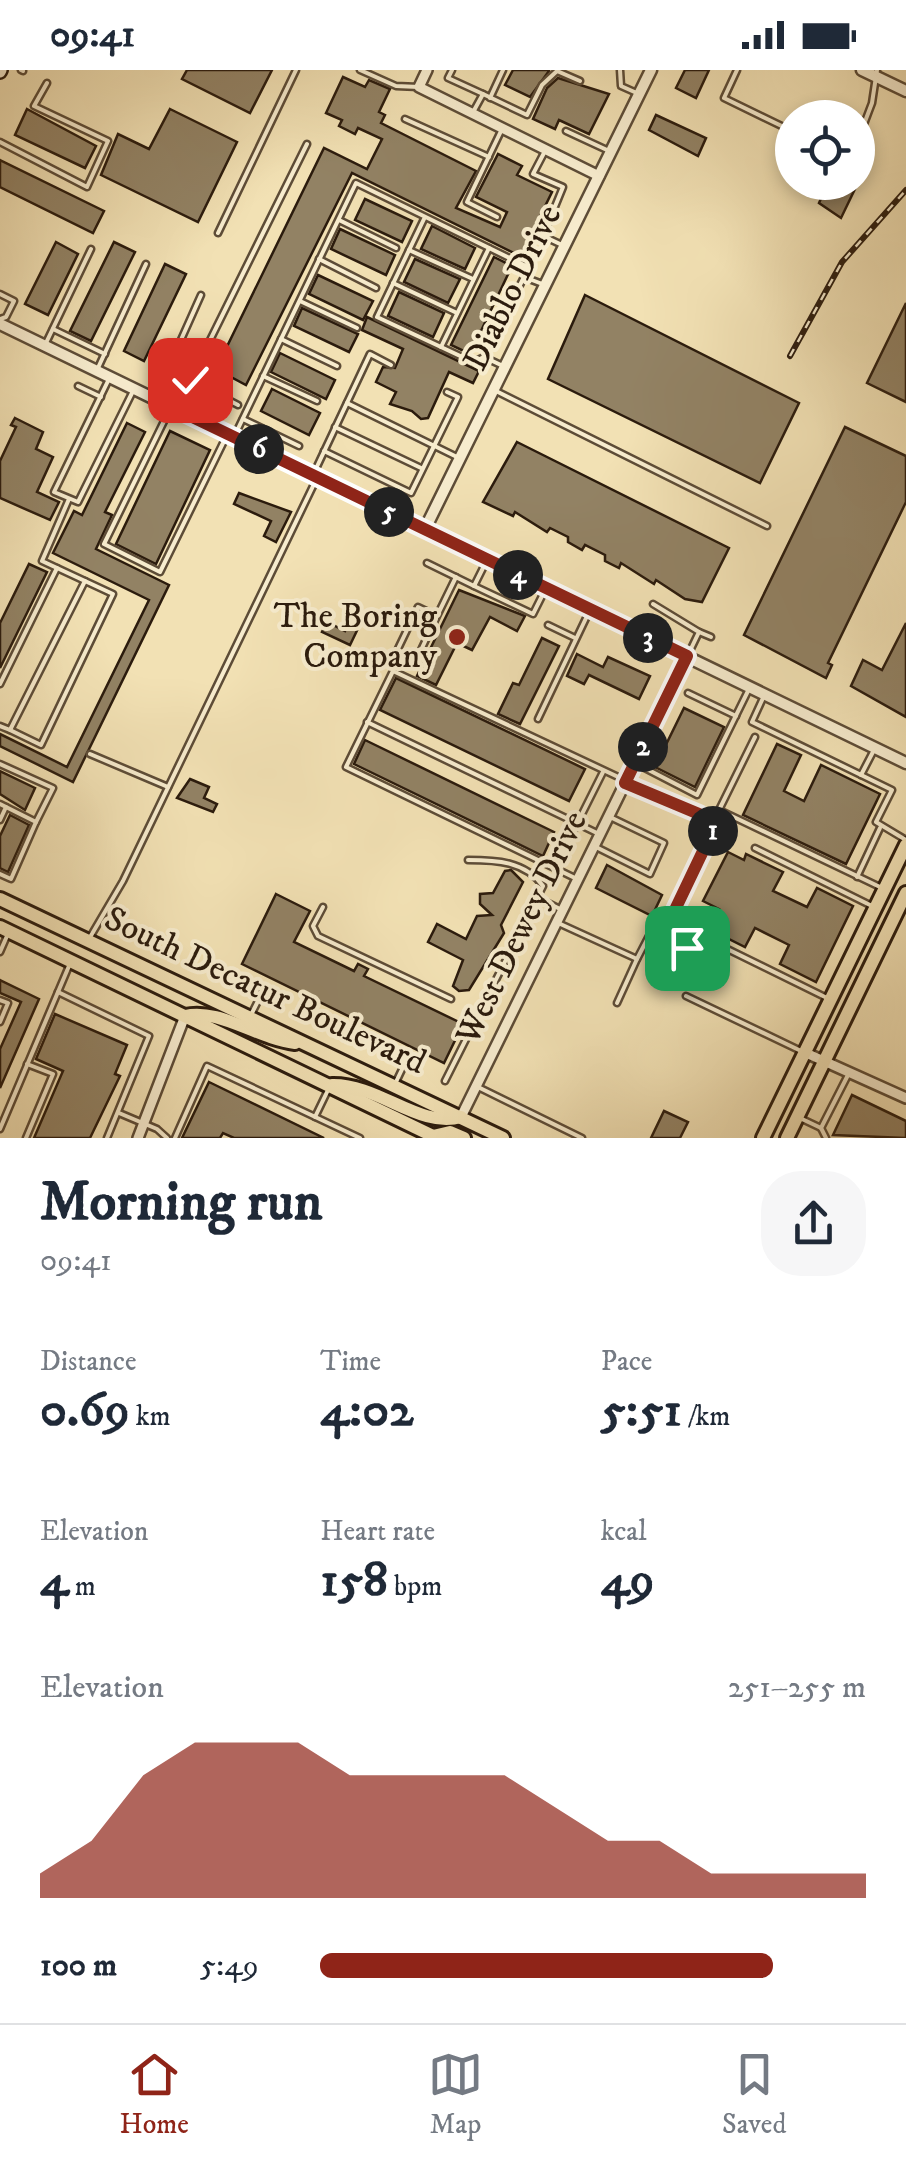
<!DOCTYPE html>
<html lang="en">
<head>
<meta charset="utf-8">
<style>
  :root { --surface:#fff; --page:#f6f6f7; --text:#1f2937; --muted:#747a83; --line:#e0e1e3; --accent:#8f2418 }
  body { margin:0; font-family:"IM FELL DW Pica",serif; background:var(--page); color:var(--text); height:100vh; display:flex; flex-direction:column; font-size:38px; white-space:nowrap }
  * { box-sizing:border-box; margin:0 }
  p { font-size:32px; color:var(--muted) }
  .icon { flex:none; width:55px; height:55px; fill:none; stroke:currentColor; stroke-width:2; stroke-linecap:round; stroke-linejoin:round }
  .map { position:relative; height:1068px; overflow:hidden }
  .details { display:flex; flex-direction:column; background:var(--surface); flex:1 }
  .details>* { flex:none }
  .controls { position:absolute; left:775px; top:30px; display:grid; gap:20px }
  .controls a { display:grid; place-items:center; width:100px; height:100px; border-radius:50%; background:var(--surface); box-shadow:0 5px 15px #0003; font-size:50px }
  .pin { position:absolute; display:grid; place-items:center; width:85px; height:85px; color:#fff; margin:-42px; border-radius:20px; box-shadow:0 5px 15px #0006 }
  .km { position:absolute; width:50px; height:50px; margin:-25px; border-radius:50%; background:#222; color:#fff; font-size:28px; line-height:50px; text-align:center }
  .round { display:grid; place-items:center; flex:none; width:105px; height:105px; border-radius:40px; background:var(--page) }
  .head { display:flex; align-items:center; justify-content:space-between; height:170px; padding:0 40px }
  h1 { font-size:55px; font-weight:700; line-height:75px }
  .metrics { display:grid; grid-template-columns:repeat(3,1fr); gap:15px; height:170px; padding:10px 40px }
  .metrics div { display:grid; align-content:center }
  .metrics b { font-size:50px; font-weight:700 }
  .metrics small { font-size:28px; font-weight:400 }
  .metrics p { font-size:28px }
  .chart { height:280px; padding:20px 40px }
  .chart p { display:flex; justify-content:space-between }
  .chart svg { width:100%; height:180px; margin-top:10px; fill:var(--accent); opacity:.7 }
  ul { padding:0 40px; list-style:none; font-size:32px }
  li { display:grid; grid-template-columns:160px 120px 1fr; align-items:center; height:75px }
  li i { height:25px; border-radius:12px; background:var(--accent) }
  .status { display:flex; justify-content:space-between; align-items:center; height:70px; padding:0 50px; background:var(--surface); direction:ltr }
  .status svg { height:28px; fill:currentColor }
  .menu { display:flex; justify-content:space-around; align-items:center; height:140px; border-top:2px solid var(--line); background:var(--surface); font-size:28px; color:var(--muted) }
  .menu a { display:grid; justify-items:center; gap:5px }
  .menu .active { color:var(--accent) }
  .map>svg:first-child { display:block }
</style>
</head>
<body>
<div class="status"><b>09:41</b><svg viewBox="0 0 49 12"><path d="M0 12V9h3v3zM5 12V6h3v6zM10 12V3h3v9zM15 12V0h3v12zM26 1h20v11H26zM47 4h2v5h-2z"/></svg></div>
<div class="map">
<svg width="906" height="1068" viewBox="0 0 906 1068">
  <rect width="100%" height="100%" fill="#f2e1b4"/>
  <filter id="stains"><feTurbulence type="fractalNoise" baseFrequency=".002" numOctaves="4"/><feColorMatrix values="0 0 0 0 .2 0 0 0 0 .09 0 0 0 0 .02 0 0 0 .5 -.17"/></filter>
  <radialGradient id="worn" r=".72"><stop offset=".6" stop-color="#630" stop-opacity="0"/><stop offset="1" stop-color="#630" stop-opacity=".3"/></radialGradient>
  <!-- building -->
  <g fill="#928264" stroke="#2b1b0d" stroke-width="2.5">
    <path d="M 187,0 L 272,0 L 250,43 L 182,9 Z"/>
    <path d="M 513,0 L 548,0 L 549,1 L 530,27 L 505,15 Z"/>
    <path d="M 685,0 L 709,0 L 696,28 L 676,18 Z"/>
    <path d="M 343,7 L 365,17 L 369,10 L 390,19 L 379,42 L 385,45 L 381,53 L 476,101 L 456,138 L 500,157 L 507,142 L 476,127 L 498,84 L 522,96 L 517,105 L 552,122 L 527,173 L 539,179 L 532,192 L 352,103 L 246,315 L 216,299 L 324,78 L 367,99 L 382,69 L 358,58 L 355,64 L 339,56 L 342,50 L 326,43 Z"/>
    <path d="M 558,8 L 609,24 L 589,64 L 559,50 L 555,59 L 533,49 L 547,18 Z"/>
    <path d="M 27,39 L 96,76 L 85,98 L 15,65 Z"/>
    <path d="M 170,39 L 237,72 L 198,152 L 101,105 L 118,64 L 149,79 Z"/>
    <path d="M 656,45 L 706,68 L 698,86 L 649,60 Z"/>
    <path d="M 0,90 L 104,141 L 93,163 L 0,117 Z"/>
    <path d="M 836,112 L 855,119 L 841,148 L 819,133 L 828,113 Z"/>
    <path d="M 365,129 L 412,151 L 402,172 L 355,150 Z"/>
    <path d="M 432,156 L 475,178 L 465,199 L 421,179 Z"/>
    <path d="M 340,159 L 395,185 L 386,205 L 331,179 Z"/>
    <path d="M 56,172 L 78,184 L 48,245 L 25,234 Z"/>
    <path d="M 114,172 L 135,182 L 91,271 L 70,261 Z"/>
    <path d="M 494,187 L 512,196 L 470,284 L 451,275 Z"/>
    <path d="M 415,189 L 460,209 L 448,233 L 404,212 Z"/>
    <path d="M 165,194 L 186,204 L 144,291 L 124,281 Z"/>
    <path d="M 318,205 L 373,231 L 363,250 L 309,224 Z"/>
    <path d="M 399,222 L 444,243 L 433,267 L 388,246 Z"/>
    <path d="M 585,225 L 799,333 L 760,413 L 548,309 Z"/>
    <path d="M 906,233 L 906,332 L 867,313 Z"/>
    <path d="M 302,238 L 358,264 L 349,282 L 294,256 Z"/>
    <path d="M 367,247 L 479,301 L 473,313 L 449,302 L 428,348 L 421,349 L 412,341 L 390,334 L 396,322 L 376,312 L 383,297 L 395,298 L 403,279 L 362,260 Z"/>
    <path d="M 280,283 L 335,310 L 326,329 L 271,302 Z"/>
    <path d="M 272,319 L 320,343 L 309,365 L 261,341 Z"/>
    <path d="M 15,348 L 43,362 L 36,379 L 53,387 L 37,422 L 59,432 L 50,450 L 0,428 L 0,391 L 16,357 L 11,355 Z"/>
    <path d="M 127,353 L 145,362 L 105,442 L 112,445 L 96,479 L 169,515 L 73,712 L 0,676 L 0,664 L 67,697 L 149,530 L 53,483 L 74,441 L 82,445 Z"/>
    <path d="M 845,357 L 906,386 L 906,432 L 828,593 L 832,595 L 826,608 L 744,565 Z"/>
    <path d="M 170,361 L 210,380 L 156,494 L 116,474 Z"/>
    <path d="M 517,372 L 729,478 L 702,532 L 685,529 L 656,510 L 654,514 L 621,493 L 619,498 L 605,491 L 605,485 L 585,475 L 582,480 L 568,472 L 568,467 L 550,458 L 547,462 L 515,442 L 513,446 L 483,432 Z"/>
    <path d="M 239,423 L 291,442 L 276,472 L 264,466 L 271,451 L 234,434 Z"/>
    <path d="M 29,494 L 47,502 L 0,598 L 0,553 Z"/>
    <path d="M 459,520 L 525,546 L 517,561 L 490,547 L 472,580 L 457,573 L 436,615 L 417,606 Z"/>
    <path d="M 353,543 L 363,548 L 350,575 L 322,562 L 327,552 L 345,561 Z"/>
    <path d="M 906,553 L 906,647 L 851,616 L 863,590 L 882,600 Z"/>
    <path d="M 542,568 L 559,576 L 520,654 L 498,644 L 513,613 L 519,615 Z"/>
    <path d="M 577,584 L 603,597 L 608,587 L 650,606 L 639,629 L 589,605 L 584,614 L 567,606 Z"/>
    <path d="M 396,608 L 585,699 L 569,731 L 380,640 Z"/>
    <path d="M 684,638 L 724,657 L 695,717 L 655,697 Z"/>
    <path d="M 365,670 L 554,762 L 543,786 L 354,694 Z"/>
    <path d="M 777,674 L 801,685 L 784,721 L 804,731 L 821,695 L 880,724 L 846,794 L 743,745 Z"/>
    <path d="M 0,701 L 35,718 L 25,740 L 0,724 Z"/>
    <path d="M 190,709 L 209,717 L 204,728 L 217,734 L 213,742 L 177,728 Z"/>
    <path d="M 10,745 L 29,755 L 8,802 L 0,798 L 0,766 Z"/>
    <path d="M 728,782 L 744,790 L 746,784 L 783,802 L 773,821 L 807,837 L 817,818 L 853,836 L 816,912 L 780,894 L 789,875 L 755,858 L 745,877 L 709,859 L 719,839 L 703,831 Z"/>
    <path d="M 607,795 L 662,825 L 652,846 L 596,818 Z"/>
    <path d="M 511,800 L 523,812 L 501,855 L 504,863 L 469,920 L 459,921 L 453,916 L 463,890 L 428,872 L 437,854 L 466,869 L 477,846 L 492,845 L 480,834 L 480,824 L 493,823 L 505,801 Z"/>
    <path d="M 276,824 L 310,841 L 294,872 L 354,901 L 358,894 L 368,899 L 364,906 L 463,954 L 444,993 L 242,894 Z"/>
    <path d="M 0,910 L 39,929 L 0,1018 L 0,979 L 21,932 L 0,923 Z"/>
    <path d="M 55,944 L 127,975 L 115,1004 L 120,1006 L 90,1068 L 34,1068 L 63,1001 L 36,989 Z"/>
    <path d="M 209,1012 L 324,1068 L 234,1068 L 223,1063 L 220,1068 L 182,1068 Z"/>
    <path d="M 852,1025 L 906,1051 L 906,1068 L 833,1065 Z"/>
    <path d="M 664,1041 L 688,1052 L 680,1068 L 651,1068 Z"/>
  </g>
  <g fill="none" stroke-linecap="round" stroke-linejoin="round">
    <!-- service casing -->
    <g stroke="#5d4c37" stroke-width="9">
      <g id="service">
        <path d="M 21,0 L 23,1"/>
        <path d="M 360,0 L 396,16 L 419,17"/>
        <path d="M 452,0 L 448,8 L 483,24"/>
        <path d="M 620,0 L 621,16 L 639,24"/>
        <path d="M 737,0 L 724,28 L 792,61"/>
        <path d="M 490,28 L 503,0"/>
        <path d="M 472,44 L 483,24 L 527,45 L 542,15 L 557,1 L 580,11"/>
        <path d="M 405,49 L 489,87"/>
        <path d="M 566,61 L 607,80"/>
        <path d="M 858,70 L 872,33 L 877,0"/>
        <path d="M 0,72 L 87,117 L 108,71 L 34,36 L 47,13"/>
        <path d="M 545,81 L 533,104 L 563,117 L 543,166 L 560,174"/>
        <path d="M 497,147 L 467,132 L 502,59"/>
        <path d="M 424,149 L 377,247 L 473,292 L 484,287"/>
        <path d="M 339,150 L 396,178"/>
        <path d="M 218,163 L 296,0"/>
        <path d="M 409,180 L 473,209"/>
        <path d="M 319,189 L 376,218"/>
        <path d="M 393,213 L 457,243"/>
        <path d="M 0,224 L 14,231 L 6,247 L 0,249"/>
        <path d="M 300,231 L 357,258"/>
        <path d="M 53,259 L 105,284"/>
        <path d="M 281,269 L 337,296"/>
        <path d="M 45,275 L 91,179"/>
        <path d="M 441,277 L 489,178"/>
        <path d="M 503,296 L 484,287 L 524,207"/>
        <path d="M 97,300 L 146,194"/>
        <path d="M 263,306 L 317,331"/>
        <path d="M 190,310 L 238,335"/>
        <path d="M 108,311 L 54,422 L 78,432 L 134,319"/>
        <path d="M 78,316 L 101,327"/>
        <path d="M 494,320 L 767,456"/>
        <path d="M 155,328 L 201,225"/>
        <path d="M 347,333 L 459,388"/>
        <path d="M 176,339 L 307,74"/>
        <path d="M 169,341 L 104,474 L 160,502 L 226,367"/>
        <path d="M 243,349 L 299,376"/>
        <path d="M 335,357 L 421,398"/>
        <path d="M 234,367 L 356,113 L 526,196 L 524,207 L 545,215"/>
        <path d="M 324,381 L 411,423 L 458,327 L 447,322"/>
        <path d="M 313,405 L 370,284 L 391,295"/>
        <path d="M 427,493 L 474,516 L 485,494"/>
        <path d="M 474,516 L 533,544 L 544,522"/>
        <path d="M 653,534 L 699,562 L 687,587"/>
        <path d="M 437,546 L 414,595 L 395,585 L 418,537 L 437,546 L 456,507"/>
        <path d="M 548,555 L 575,568"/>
        <path d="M 699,562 L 711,567"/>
        <path d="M 0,614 L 57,498"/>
        <path d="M 688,623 L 736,646"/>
        <path d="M 763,628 L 752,652 L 892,720 L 876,752 L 906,770"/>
        <path d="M 538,649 L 588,544"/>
        <path d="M 367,652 L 599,764"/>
        <path d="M 0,656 L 10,660 L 85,511 L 42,491 L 69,429"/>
        <path d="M 10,660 L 41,675 L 113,524 L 85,511"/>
        <path d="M 755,667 L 719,740 L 880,817"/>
        <path d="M 90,684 L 168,717"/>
        <path d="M 635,693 L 697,725 L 748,621"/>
        <path d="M 0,694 L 53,718 L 36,752"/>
        <path d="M 861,705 L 875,678"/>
        <path d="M 0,734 L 6,737 L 0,750"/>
        <path d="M 594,776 L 650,804 L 664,773 L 610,747"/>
        <path d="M 755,778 L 872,836"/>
        <path d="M 556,796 L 603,702"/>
        <path d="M 0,804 L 11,809 L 36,752 L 6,737"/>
        <path d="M 857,807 L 880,758"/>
        <path d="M 577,809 L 346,697 L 393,601 L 699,745 L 715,759 L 662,867"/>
        <path d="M 538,828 L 560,839"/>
        <path d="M 323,837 L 313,856 L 318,866 L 451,929"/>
        <path d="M 556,852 L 637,889 L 651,862 L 687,878"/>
        <path d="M 89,869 L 123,811 L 315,412"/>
        <path d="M 711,871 L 827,928"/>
        <path d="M 0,882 L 7,866"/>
        <path d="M 58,922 L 149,966 L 107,1068"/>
        <path d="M 686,926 L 799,980"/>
        <path d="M 0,930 L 8,933 L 0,952"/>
        <path d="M 617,933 L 637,889"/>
        <path d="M 252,943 L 262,923"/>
        <path d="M 445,1011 L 543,816 C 525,791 496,790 468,790"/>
        <path d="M 395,1014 L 406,991"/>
        <path d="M 480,1018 L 582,1068"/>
        <path d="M 119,1043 L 157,1059 L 167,1068"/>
        <path d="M 315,1047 L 328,1020"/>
        <path d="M 802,1049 L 821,1058 L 848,1005"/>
        <path d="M 821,1058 L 826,1068"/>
        <path d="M 0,1059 L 69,896"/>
        <path d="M 26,1068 L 53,1004 L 27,994"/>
        <path d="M 175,1068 L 207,996 L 360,1068"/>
      </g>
    </g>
    <!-- minor casing -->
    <g stroke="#5d4c37" stroke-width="14">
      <g id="minor">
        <path d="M 427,0 L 419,17 L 599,106"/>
        <path d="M 806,983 L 906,1028"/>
        <path d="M 461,1047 L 687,587"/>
        <path d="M 138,1068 L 185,946"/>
      </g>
    </g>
    <!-- tertiary casing -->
    <g stroke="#5d4c37" stroke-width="15">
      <g id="tertiary">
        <path d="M 862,0 L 906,21"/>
        <path d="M 0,254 L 906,693"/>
        <path d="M 425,459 L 651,0"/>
      </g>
    </g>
    <!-- secondary casing -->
    <g stroke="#2b1b0d" stroke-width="16">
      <path id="secondary" d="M 0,2 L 1,0"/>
    </g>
    <!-- primary casing -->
    <g stroke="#2b1b0d" stroke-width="18">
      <g id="primary">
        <path d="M 0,829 L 503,1068"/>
        <path d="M 0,857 L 437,1068"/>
        <path d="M 185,946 C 219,938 256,968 295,973"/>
        <path d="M 332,1015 C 379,1014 419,1059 461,1047"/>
        <path d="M 433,1066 L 450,1062 L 464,1068"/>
        <path d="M 763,1068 L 906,775"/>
        <path d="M 787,1068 L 906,823"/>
      </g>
    </g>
    <!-- service -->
    <use href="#service" stroke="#f7ecce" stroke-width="4"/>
    <!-- minor -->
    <use href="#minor" stroke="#f7ecce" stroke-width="9"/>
    <!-- tertiary -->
    <use href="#tertiary" stroke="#f7ecce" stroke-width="10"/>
    <!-- secondary -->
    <use href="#secondary" stroke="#f7ecce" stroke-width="11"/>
    <!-- primary -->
    <use href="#primary" stroke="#f2e1b4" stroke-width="12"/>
    <!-- rail casing -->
    <g stroke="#2b1b0d" stroke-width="6">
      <path id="rail" d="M 790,286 L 842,192 L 906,120"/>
    </g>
    <!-- rail -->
    <use href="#rail" stroke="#f7ecce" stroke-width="2.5" stroke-dasharray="8" stroke-linecap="butt"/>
  </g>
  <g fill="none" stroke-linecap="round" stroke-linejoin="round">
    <!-- route casing -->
    <g stroke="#fff" stroke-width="20">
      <path id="route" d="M 190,310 L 176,339 L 687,586 L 625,713 L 699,744 L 714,758 L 662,867 L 687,878"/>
    </g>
    <!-- route -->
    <use href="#route" stroke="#8f2418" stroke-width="12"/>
  </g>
  <!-- markers -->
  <circle fill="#8f2418" stroke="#f7ecce" stroke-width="4" cx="457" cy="567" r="10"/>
  <g text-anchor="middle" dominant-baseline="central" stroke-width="8" stroke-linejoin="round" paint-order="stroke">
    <!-- street labels -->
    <g font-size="35" fill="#2b1b0d" stroke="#f7ecce">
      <text transform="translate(513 218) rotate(-64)">Diablo Drive</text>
      <text transform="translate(522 858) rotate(-64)">West Dewey Drive</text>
      <text transform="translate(265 921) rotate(25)">South Decatur Boulevard</text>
    </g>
    <!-- poi labels -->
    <g font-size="35" fill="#2b1b0d" stroke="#f7ecce" text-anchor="end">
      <text x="437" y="547">The Boring<tspan x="437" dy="40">Company</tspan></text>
    </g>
  </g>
  <rect width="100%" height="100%" filter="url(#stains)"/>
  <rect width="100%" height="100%" fill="url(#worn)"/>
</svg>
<div class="controls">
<a><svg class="icon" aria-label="locate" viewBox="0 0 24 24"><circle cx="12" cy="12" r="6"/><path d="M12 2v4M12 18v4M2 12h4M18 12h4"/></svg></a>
</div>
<div class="pin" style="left:687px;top:878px;background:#1e9e55"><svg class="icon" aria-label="arrive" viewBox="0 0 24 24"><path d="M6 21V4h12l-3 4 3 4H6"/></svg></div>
<div class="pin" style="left:190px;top:310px;background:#d93025"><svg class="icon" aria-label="check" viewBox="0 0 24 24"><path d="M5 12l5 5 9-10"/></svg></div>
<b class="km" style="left:713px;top:761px">1</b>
<b class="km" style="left:643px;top:677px">2</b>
<b class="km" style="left:648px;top:568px">3</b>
<b class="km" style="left:518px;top:505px">4</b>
<b class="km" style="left:389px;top:442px">5</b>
<b class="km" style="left:259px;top:379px">6</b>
</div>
<section class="details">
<div class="head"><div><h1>Morning run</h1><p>09:41</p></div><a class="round"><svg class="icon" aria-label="share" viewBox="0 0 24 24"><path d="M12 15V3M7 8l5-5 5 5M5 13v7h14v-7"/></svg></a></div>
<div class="metrics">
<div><p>Distance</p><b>0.69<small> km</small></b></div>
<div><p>Time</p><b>4:02</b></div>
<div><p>Pace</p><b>5:51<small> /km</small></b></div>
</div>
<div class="metrics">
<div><p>Elevation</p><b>4<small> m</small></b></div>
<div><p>Heart rate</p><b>158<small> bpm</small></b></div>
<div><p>kcal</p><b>49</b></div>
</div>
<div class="chart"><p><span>Elevation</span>251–255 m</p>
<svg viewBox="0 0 160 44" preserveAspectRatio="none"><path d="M0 44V38L10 30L20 14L30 6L40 6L50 6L60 14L70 14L80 14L90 14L100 22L110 30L120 30L130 38L140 38L150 38L160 38V44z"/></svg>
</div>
<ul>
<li><b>100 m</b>5:49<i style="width:83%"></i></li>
</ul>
</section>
<nav class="menu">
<a class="active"><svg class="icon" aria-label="home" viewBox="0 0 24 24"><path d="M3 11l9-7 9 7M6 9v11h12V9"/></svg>Home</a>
<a><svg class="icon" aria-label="map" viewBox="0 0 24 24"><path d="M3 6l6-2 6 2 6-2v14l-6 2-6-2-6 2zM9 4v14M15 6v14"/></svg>Map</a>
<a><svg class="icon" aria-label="saved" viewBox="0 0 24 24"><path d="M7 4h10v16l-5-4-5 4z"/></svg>Saved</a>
</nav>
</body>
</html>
